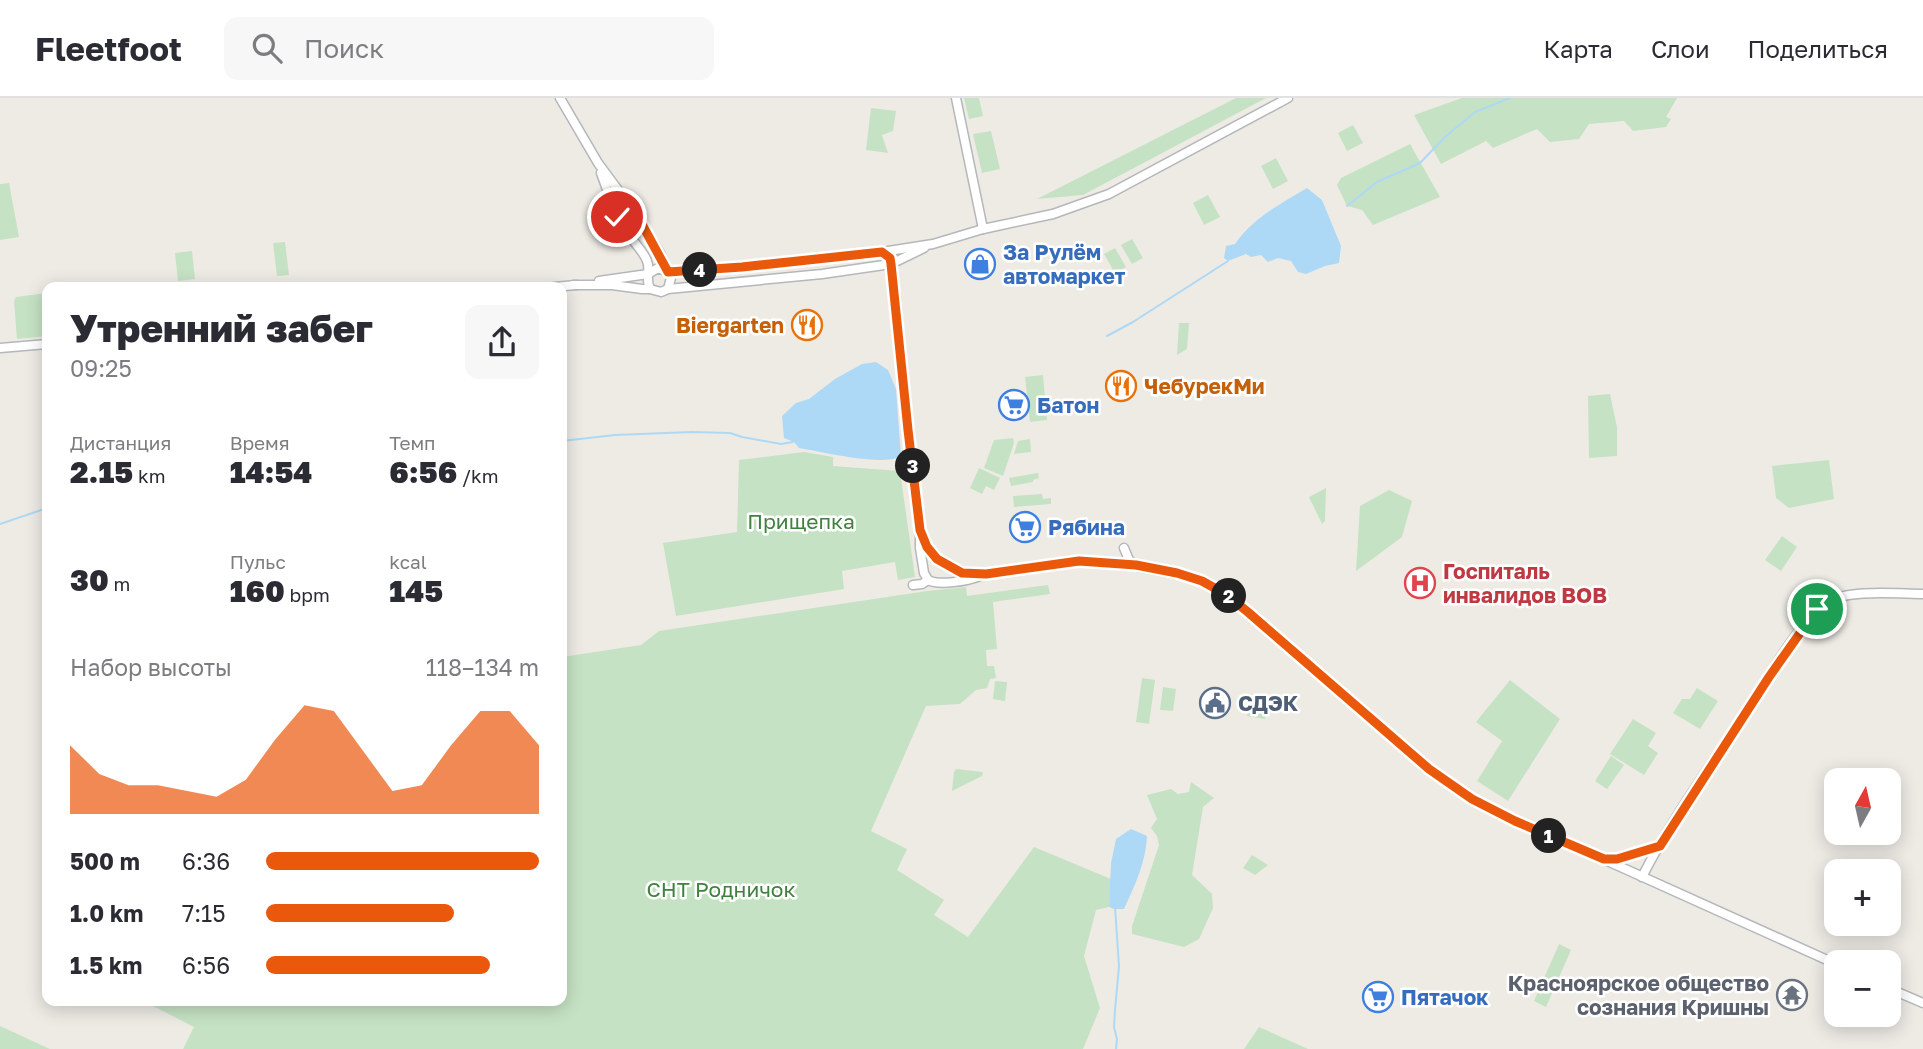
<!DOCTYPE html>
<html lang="ru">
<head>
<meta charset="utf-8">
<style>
  :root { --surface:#fff; --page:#f7f7f7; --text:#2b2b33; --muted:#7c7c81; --line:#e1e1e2; --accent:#ea580c }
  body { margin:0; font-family:"Golos Text",sans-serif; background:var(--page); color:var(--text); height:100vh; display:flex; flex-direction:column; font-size:26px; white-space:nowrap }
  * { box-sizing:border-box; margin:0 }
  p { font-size:23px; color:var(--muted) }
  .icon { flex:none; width:38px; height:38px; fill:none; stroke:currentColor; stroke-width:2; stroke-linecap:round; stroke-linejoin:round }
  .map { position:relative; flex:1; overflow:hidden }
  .side { position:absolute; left:42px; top:184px; width:525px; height:724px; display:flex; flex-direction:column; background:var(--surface); border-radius:14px; box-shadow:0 4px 18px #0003 }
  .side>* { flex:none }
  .needle { width:46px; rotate:8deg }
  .fabs { position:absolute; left:1824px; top:670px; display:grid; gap:14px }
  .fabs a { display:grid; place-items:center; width:77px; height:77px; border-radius:14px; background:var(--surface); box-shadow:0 4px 18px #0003; font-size:35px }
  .pin { position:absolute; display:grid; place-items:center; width:60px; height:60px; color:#fff; margin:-30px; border:4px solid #fff; border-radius:50%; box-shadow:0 2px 7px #0007 }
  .km { position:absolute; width:35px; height:35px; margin:-18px; border-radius:50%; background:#222; color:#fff; font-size:19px; line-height:35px; text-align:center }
  .round { display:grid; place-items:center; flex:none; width:74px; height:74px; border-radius:14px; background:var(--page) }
  .head { display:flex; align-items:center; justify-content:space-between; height:119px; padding:0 28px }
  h1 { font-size:38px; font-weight:800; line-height:52px }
  .stats { display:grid; grid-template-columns:repeat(3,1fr); gap:10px; height:119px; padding:7px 28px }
  .stats div { display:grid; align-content:center }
  .stats b { font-size:30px; font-weight:800 }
  .stats small { font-size:19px; font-weight:400 }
  .stats p { font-size:19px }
  .chart { height:196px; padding:14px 28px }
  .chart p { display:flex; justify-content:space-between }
  .chart svg { width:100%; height:126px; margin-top:7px; fill:var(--accent); opacity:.7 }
  ul { padding:0 28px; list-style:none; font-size:23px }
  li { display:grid; grid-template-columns:112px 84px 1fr; align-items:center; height:52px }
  li i { height:18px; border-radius:9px; background:var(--accent) }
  header { display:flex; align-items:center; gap:42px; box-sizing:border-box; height:98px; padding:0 35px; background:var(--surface); border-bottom:2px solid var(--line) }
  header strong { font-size:33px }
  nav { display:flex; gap:38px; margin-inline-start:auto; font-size:24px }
  .search { width:490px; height:63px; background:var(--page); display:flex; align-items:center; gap:18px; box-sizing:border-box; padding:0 24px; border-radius:14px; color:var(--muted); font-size:26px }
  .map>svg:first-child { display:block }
</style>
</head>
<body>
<header>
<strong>Fleetfoot</strong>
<div class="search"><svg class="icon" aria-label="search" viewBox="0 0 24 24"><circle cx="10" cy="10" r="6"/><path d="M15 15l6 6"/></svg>Поиск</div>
<nav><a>Карта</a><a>Слои</a><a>Поделиться</a></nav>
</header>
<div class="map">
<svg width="1923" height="951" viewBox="0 0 1923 951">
  <rect width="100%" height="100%" fill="#eeebe5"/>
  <!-- green -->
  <g fill="#c6e2c4">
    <path d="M 964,0 L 979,0 L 983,18 L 969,21 Z"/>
    <path d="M 1236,0 L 1266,0 L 1083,97 L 1037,101 Z"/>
    <path d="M 1462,0 L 1677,0 L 1666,19 L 1671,21 L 1666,29 L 1633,33 L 1624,23 L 1589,26 L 1579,41 L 1550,44 L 1537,31 L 1493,50 L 1486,43 L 1441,66 L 1414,17 Z"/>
    <path d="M 871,10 L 896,13 L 893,33 L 882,37 L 888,55 L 866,52 Z"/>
    <path d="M 1353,27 L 1363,45 L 1347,53 L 1338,35 Z"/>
    <path d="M 991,33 L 1000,71 L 982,75 L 973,36 Z"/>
    <path d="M 1410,46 L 1440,99 L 1373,127 L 1362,112 L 1347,108 L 1337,87 L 1341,80 Z"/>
    <path d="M 1276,60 L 1288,83 L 1273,91 L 1261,68 Z"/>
    <path d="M 9,85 L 19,139 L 0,142 L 0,86 Z"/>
    <path d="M 1208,97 L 1220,119 L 1204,127 L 1193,105 Z"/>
    <circle cx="628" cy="126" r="9"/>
    <path d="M 1132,141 L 1143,160 L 1132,166 L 1121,147 Z"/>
    <path d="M 285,144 L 289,177 L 277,178 L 273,145 Z"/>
    <path d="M 1115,150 L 1126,169 L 1115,175 L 1104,156 Z"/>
    <path d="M 192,153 L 195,181 L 178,183 L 175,155 Z"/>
    <path d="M 47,195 L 47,238 L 17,241 L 14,203 L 16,199 Z"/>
    <path d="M 1179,225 L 1189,225 L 1187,251 L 1177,257 Z"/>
    <path d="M 1043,277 L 1047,322 L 1030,324 L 1025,279 Z"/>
    <path d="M 1610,296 L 1617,329 L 1617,358 L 1589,360 L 1588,298 Z"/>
    <path d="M 1013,340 L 1014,345 L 1003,378 L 984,370 L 994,342 Z"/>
    <path d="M 1030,341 L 1031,354 L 1014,356 L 1018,343 Z"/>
    <path d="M 804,354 L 833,359 L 833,368 L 900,373 L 915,479 L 898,482 L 895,464 L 842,473 L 844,491 L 676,518 L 663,445 L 737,434 L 739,362 Z"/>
    <path d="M 1829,362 L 1834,401 L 1789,410 L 1776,400 L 1772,368 Z"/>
    <path d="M 979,370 L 1000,380 L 994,392 L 986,388 L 982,396 L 970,390 Z"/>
    <path d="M 1038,375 L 1039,380 L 1033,382 L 1033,384 L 1011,388 L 1009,380 Z"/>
    <path d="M 1326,390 L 1325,423 L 1322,426 L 1309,399 Z"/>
    <path d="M 1389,392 L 1412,403 L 1402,439 L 1356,473 L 1360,408 Z"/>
    <path d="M 1042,396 L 1043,401 L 1051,400 L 1051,406 L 1014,409 L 1013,398 Z"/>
    <path d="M 1782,438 L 1797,449 L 1781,473 L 1765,462 Z"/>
    <path d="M 1048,487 L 1050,496 L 993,504 L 997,551 L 986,552 L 987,568 L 994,568 L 996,580 L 990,581 L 987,590 L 976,592 L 960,606 L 926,608 L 871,733 L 907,751 L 897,772 L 944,802 L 934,817 L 968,839 L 1034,749 L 1111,781 L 1109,809 L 1096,812 L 1084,858 L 1100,910 L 1083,951 L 183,951 L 194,929 L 143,903 L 562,903 L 562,559 L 641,547 L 659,533 L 927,493 L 966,489 L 967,498 Z"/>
    <path d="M 1142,580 L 1155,582 L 1149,626 L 1136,624 Z"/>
    <path d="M 1510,582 L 1560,621 L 1508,703 L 1477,683 L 1502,643 L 1476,624 Z"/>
    <path d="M 995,583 L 1007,584 L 1005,603 L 993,601 Z"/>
    <path d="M 1163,589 L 1176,591 L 1173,613 L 1160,612 Z"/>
    <path d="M 1697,590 L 1718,603 L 1700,631 L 1673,615 L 1682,601 L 1690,601 Z"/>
    <path d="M 1250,600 L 1268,603 L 1265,621 L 1247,618 Z"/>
    <path d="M 1633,621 L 1656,635 L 1648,648 L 1658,655 L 1644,677 L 1610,656 Z"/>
    <path d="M 1611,658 L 1624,667 L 1607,691 L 1595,683 Z"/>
    <path d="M 956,671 L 983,674 L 982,678 L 952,693 L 954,674 Z"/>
    <path d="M 1191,684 L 1214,700 L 1203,709 L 1192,777 L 1212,796 L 1213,810 L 1199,841 L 1184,849 L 1132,836 L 1132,828 L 1159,747 L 1157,738 L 1151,730 L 1157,721 L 1147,697 L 1171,691 L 1178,696 L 1189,694 Z"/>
    <path d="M 1252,757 L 1268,767 L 1255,777 L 1243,770 Z"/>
    <path d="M 1559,846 L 1571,852 L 1546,909 L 1534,903 Z"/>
    <path d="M 0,928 L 50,951 L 0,951 Z"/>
    <path d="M 1259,929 L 1308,951 L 1244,951 Z"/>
  </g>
  <!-- water -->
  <g fill="#add9f6">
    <path d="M 1307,90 L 1322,102 L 1341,148 L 1339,165 L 1325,168 L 1306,176 L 1298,174 L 1291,163 L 1278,160 L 1268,164 L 1261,157 L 1251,159 L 1246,156 L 1228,163 L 1224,160 L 1226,148 L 1235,146 C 1254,119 1279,107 1307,90 Z"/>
    <path d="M 876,264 L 888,272 L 896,291 L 901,359 C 876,368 826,354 799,350 L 794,344 L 784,340 L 782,318 L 796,305 L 809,301 L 835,281 L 862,266 Z"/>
    <path d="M 1131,731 L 1147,738 C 1146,764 1135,787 1124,811 L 1114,811 L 1109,809 L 1111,765 L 1116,741 Z"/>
  </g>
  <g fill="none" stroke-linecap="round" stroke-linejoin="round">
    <!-- stream -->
    <g stroke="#add9f6" stroke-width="2">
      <path d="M 1347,108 L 1377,84 L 1420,65 L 1445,39 L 1475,14 L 1510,0"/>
      <path d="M 1107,238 L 1133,224 L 1228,163"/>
      <path d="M 562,343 L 615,337 L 692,334 L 730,335 L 742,339 L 781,346 L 793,344"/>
      <path d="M 0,426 L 47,410"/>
      <path d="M 1115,809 L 1119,868 L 1115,912 L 1114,929 L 1117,941 L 1116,951"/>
    </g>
    <!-- secondary casing -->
    <g stroke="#b4b7bb" stroke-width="11">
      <g id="secondary">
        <path d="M 560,0 L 598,65 L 638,119 L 660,155 L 671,180 L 668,191"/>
        <path d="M 956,0 L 983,131"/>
        <path d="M 601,75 L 617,119 C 605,150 662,140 631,112 L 621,114 L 617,119"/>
        <path d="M 630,138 C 635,146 644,154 647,163 C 651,173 645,181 650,191"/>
        <path d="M 890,160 L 896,200 L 907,324 L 920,423 L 920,450 L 924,475 L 928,482"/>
        <path d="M 648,176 L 658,170 L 668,174 L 742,169 L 882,154 L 933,146 L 983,131 L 1053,116 L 1109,96 L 1288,0"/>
        <path d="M 599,183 L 648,176"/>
        <path d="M 573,187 L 612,187 L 642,191 L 650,191 L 661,194 L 668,191 L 822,176 L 891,166 L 924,150"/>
        <path d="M 554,189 L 576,187"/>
        <path d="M 0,250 L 47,246"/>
        <path d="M 921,432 L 927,449 L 937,462 L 962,475 L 986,476 L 1079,462 L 1118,465 L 1193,479 L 1209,486 L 1239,507 L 1429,672 L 1472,701 L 1515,723 L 1603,761 L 1836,866"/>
        <path d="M 1124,450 L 1129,462 L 1134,466"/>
        <path d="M 913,487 L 922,486 L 928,482 C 939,488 967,483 980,478"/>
        <path d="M 1609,761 L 1617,761 L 1660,748"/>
        <path d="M 1642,779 C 1672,720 1712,666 1748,611 C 1766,583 1802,519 1828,504 C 1848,491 1899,496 1923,496"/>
        <path d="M 1888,890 L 1923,905"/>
      </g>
    </g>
    <!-- secondary -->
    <use href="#secondary" stroke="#fff" stroke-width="8"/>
  </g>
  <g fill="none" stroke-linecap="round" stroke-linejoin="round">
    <!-- route casing -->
    <g stroke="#fff" stroke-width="14">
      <path id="route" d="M 617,119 L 621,114 L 629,112 L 638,119 L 668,174 L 742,169 L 882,154 L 890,160 L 891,166 L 908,332 L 920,432 L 927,449 L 937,461 L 962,475 L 986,476 L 1079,463 L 1136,467 L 1177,475 L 1202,483 L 1227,497 L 1249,515 L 1429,671 L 1472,701 L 1515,723 L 1604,761 L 1617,761 L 1660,748 L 1769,579 L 1817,511"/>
    </g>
    <!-- route -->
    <use href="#route" stroke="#ea580c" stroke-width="9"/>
  </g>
  <!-- icons -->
  <defs>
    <g id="shop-ring" transform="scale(1.575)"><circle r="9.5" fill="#fff" stroke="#3f7fe0" stroke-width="1.5"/><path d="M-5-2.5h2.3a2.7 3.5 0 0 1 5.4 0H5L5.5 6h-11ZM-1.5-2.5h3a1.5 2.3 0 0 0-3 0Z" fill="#3f7fe0"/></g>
    <g id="restaurant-ring" transform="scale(1.575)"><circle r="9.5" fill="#fff" stroke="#e8710a" stroke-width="1.5"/><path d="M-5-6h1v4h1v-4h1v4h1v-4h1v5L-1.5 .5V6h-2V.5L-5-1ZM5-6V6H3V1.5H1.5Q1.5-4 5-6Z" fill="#e8710a"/></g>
    <g id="supermarket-ring" transform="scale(1.575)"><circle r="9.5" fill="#fff" stroke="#3f7fe0" stroke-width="1.5"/><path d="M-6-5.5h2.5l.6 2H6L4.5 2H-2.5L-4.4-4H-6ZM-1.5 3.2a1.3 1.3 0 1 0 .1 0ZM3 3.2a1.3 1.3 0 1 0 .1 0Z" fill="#3f7fe0"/></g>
    <g id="hospital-ring" transform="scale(1.575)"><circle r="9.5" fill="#fff" stroke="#e0444e" stroke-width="1.5"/><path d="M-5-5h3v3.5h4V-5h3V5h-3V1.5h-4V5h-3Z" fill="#e0444e"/></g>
    <g id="civic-ring" transform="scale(1.575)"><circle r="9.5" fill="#fff" stroke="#5c6f8a" stroke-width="1.5"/><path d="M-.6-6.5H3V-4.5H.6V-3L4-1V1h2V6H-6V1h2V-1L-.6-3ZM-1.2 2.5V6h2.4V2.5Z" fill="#5c6f8a"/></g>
    <g id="temple-ring" transform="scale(1.575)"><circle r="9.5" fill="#fff" stroke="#6b7280" stroke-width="1.5"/><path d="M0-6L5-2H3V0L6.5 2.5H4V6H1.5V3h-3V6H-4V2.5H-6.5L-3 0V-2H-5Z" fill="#6b7280"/></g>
  </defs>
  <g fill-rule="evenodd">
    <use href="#shop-ring" x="980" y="166"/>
    <use href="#restaurant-ring" x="807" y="227"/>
    <use href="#restaurant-ring" x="1121" y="288"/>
    <use href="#supermarket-ring" x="1014" y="307"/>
    <use href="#supermarket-ring" x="1025" y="429"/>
    <use href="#hospital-ring" x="1420" y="485"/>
    <use href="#civic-ring" x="1215" y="605"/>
    <use href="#temple-ring" x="1792" y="897"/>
    <use href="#supermarket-ring" x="1378" y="899"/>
  </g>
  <g text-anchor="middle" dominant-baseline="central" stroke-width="5" stroke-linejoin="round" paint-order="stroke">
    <!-- shop labels -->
    <g font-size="21" font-weight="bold" fill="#366cbe" stroke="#fff" text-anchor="start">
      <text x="1003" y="154">За Рулём<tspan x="1003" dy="24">автомаркет</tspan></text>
      <text x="1037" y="307">Батон</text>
      <text x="1048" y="429">Рябина</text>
      <text x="1401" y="899">Пятачок</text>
    </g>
    <!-- food labels -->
    <g font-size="21" font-weight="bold" fill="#c56008" stroke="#fff" text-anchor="end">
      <text x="784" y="227">Biergarten</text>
      <text x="1144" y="288" text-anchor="start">ЧебурекМи</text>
    </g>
    <!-- park labels -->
    <g font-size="21" fill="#3f813f" stroke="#fff">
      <text x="801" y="423">Прищепка</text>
      <text x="721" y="791">СНТ Родничок</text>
    </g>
    <!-- health labels -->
    <g font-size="21" font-weight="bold" fill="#be3a42" stroke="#fff" text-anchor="start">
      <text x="1443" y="473">Госпиталь<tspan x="1443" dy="24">инвалидов ВОВ</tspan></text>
    </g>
    <!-- service labels -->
    <g font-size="21" font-weight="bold" fill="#4e5e75" stroke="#fff" text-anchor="start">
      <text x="1238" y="605">СДЭК</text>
    </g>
    <!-- worship labels -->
    <g font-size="21" font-weight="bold" fill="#5b616d" stroke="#fff" text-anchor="end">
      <text x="1769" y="885">Красноярское общество<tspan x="1769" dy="24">сознания Кришны</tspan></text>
    </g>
  </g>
</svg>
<div class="fabs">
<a><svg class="needle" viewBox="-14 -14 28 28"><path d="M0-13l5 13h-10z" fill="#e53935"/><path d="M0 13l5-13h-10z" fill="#7c7c81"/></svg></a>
<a>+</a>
<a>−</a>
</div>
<div class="pin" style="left:1817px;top:511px;background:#1e9e55"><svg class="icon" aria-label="arrive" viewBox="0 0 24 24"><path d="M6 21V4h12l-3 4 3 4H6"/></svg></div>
<div class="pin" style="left:617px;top:119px;background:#d93025"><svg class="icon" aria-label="check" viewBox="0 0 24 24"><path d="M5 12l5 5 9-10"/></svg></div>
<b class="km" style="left:1549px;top:738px">1</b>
<b class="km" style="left:1229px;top:498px">2</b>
<b class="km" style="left:913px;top:368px">3</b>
<b class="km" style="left:700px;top:172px">4</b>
<section class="side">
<div class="head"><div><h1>Утренний забег</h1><p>09:25</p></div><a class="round"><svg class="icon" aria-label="share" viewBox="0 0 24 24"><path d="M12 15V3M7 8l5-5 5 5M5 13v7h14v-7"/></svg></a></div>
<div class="stats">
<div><p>Дистанция</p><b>2.15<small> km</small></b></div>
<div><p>Время</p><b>14:54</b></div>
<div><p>Темп</p><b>6:56<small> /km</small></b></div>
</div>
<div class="stats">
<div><b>30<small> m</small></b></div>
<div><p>Пульс</p><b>160<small> bpm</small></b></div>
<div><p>kcal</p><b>145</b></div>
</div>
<div class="chart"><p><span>Набор высоты</span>118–134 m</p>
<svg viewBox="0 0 160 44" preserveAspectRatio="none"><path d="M0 44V20L10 30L20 34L30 34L40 36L50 38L60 32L70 18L80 6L90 8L100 22L110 36L120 34L130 20L140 8L150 8L160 20V44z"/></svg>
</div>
<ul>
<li><b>500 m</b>6:36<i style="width:100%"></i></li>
<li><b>1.0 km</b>7:15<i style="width:69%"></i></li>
<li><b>1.5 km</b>6:56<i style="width:82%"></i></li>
</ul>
</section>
</div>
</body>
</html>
